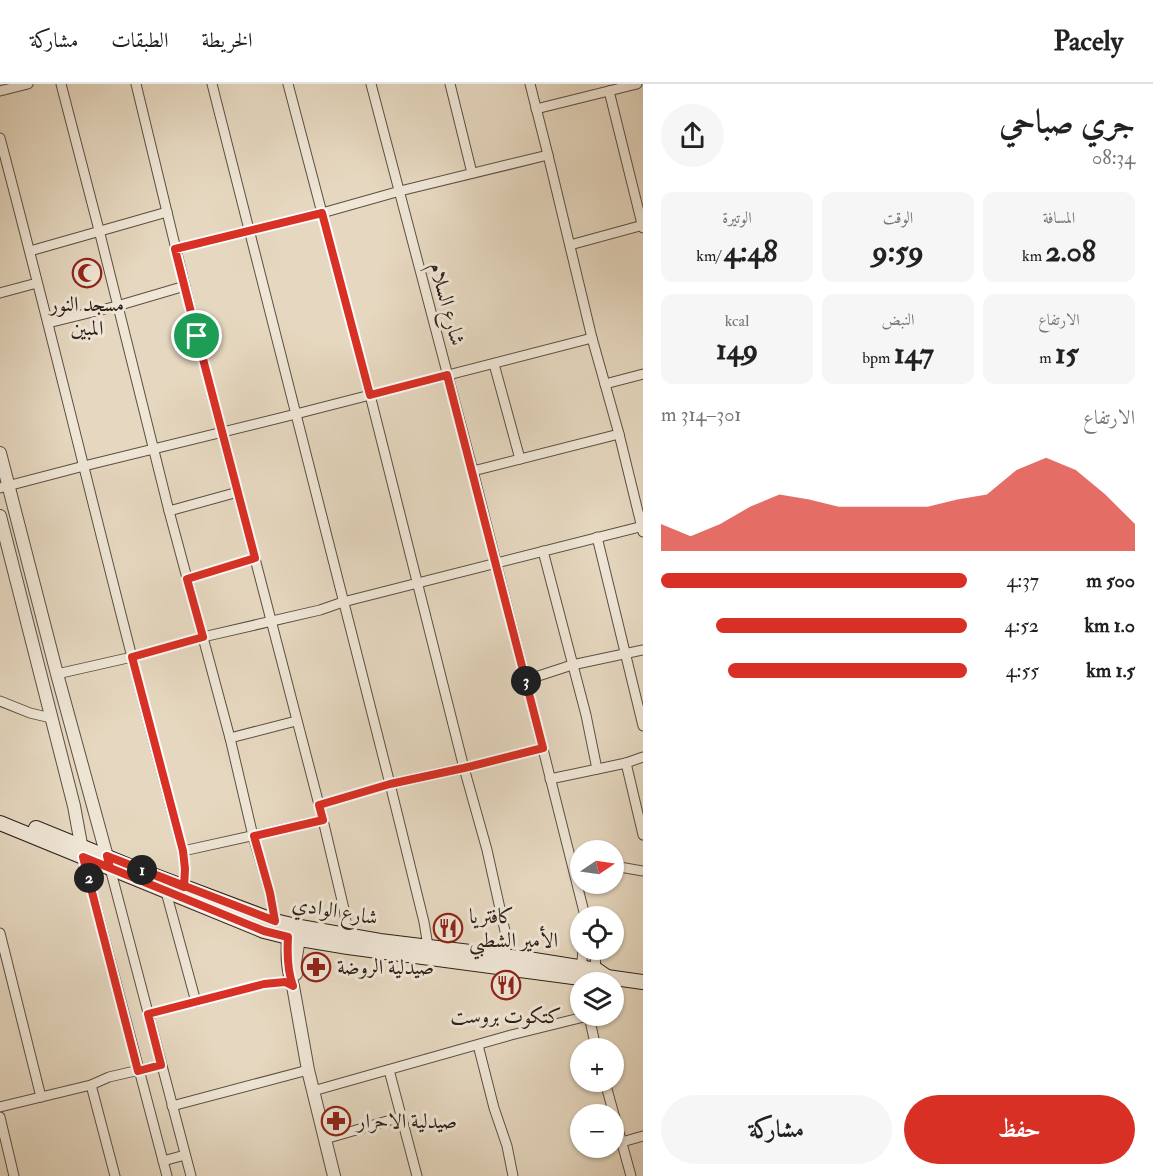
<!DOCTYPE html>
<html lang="ar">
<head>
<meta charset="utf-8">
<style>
  :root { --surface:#fff; --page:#f6f6f6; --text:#222; --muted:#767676; --line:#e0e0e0; --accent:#d93025 }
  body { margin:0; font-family:"IM FELL Double Pica",Amiri,serif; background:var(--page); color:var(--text); direction:rtl; height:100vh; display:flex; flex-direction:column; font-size:22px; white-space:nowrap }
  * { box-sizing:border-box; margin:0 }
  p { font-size:20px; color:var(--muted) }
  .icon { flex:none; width:33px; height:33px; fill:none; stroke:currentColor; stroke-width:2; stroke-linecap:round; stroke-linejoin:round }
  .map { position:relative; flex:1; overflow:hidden; direction:ltr }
  .panel { display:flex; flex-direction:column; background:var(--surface); width:510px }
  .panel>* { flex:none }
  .needle { width:39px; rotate:77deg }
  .buttons { position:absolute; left:570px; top:756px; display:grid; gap:12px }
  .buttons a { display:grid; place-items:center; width:54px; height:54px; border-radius:50%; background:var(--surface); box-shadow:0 2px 4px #0004; font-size:30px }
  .pin { position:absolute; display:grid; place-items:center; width:51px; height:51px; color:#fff; margin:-26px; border:3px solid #fff; border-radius:50%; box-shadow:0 2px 6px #0007 }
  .km { position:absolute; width:30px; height:30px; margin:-15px; border-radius:50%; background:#222; color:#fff; font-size:16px; line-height:30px; text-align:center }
  .round { display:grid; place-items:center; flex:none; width:63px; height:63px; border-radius:32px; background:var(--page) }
  .overview { display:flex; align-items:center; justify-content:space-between; height:102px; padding:0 18px }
  h1 { font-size:33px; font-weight:700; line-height:45px }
  .figures { display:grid; grid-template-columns:repeat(3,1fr); gap:9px; height:102px; padding:6px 18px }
  .figures div { display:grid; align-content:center; border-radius:12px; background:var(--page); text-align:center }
  .figures b { font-size:30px; font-weight:700 }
  .figures small { font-size:16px; font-weight:400 }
  .figures p { font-size:16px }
  .chart { height:168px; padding:12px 18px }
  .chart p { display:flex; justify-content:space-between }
  .chart svg { width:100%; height:108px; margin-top:6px; fill:var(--accent); opacity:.7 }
  .cta { display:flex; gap:12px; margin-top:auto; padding:12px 18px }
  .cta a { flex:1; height:69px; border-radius:36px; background:var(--accent); color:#fff; font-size:24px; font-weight:700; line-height:69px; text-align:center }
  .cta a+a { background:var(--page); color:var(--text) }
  ul { padding:0 18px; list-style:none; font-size:20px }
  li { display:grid; grid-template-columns:96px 72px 1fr; align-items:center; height:45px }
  li i { height:15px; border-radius:8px; background:var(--accent) }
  header { display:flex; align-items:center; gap:36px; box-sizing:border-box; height:84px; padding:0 30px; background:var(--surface); border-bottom:2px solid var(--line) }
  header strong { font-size:28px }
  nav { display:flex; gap:33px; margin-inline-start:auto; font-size:21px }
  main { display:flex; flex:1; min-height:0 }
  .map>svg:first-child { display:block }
</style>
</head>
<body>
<header>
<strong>Pacely</strong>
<nav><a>الخريطة</a><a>الطبقات</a><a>مشاركة</a></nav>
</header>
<main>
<section class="panel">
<div class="overview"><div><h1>جري صباحي</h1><p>08:34</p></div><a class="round"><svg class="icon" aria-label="share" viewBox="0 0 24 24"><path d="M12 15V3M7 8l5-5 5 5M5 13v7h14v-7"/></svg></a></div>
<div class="figures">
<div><p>المسافة</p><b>2.08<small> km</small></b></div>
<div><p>الوقت</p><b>9:59</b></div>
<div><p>الوتيرة</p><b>4:48<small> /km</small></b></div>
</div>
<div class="figures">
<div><p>الارتفاع</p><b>15<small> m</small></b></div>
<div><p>النبض</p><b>147<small> bpm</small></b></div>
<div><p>kcal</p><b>149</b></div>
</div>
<div class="chart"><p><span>الارتفاع</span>301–314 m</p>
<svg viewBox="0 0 160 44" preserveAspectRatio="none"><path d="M0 44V33L10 38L20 33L30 26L40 21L50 23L60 26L70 26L80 26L90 26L100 23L110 21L120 11L130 6L140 11L150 21L160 33V44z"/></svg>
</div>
<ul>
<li><b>500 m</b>4:37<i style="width:100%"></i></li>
<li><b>1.0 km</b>4:52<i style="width:82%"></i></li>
<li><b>1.5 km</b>4:55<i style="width:78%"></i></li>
</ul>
<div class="cta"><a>حفظ</a><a>مشاركة</a></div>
</section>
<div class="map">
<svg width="643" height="1092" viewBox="0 0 643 1092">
  <rect width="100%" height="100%" fill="#e6d8c0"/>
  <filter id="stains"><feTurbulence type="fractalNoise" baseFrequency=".00333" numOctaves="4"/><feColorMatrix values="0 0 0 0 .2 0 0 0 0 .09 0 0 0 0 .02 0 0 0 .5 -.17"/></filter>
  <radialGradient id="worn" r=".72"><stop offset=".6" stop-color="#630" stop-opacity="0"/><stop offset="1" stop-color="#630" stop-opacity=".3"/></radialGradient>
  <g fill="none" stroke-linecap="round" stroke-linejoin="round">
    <!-- minor casing -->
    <g stroke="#5b4f44" stroke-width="11">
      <g id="minor">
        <path d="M 61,0 L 99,146 L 169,427 L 230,654 L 253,752 L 270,809 L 275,837"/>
        <path d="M 136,0 L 197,252 L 323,736 L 344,825 L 348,851"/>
        <path d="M 212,0 L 390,700 L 424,838 L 428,862"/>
        <path d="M 288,0 L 370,311 L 464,684 L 487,766 L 505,847 L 506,872"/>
        <path d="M 371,0 L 473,387 L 585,832"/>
        <path d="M 450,0 L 472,89"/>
        <path d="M 530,0 L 548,71 L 592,254 L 619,350 L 643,448"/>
        <path d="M 0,7 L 28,0"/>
        <path d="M 609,7 L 643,144"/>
        <path d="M 536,25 L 637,0"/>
        <path d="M 0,54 C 63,291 118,530 183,767 L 185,785 L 184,803"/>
        <path d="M 570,161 L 643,141"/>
        <path d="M 175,165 L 322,129 L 400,107 L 548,71"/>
        <path d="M 30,167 L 167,128"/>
        <path d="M 0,209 L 37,199"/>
        <path d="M 48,239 L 117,222 L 185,202"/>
        <path d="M 494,280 L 520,375"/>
        <path d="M 605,300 L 643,290"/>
        <path d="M 473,387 L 619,350"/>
        <path d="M 0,404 L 84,382 L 296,330 L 592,254"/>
        <path d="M 169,427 L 238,408"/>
        <path d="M 597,453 L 643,642"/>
        <path d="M 543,467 L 586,631 L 597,685"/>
        <path d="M 187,495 L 255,474"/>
        <path d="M 57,590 L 132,573 L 203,553 L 320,526 L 343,518 L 643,442"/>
        <path d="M 526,596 L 572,581 L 643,566"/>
        <path d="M 0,617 L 30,629 L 51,634"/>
        <path d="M 230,654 L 296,637"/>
        <path d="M 626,679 L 643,751"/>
        <path d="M 550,695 L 626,679 L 643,673"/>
        <path d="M 319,721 L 390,700 L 464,684 L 543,664"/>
        <path d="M 183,767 L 323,736"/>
        <path d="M 83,773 L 167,1092"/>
        <path d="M 614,782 L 643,787"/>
        <path d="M 110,784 L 191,1092"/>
        <path d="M 166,808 L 196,918"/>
        <path d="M 0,849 L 41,1013"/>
        <path d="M 595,866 L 596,890"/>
        <path d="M 581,887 L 583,866"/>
        <path d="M 148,930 L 264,900 L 285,898 L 293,902"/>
        <path d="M 589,932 L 596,964"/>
        <path d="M 478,961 L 494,1024 L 507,1062 L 513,1092"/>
        <path d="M 389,986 L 417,1092"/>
        <path d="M 605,998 L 631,1092"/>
        <path d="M 91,1001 L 115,1092"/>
        <path d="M 313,1007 L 511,951 L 588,932"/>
        <path d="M 172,1022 L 308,986"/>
        <path d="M 0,1023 L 91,1001 L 109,993 L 161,981"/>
        <path d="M 0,1033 L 14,1092"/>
        <path d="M 325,1055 L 401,1033"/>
        <path d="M 622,1058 L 643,1052"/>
        <path d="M 163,1077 L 185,1071"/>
      </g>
    </g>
    <!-- tertiary casing -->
    <g stroke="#5b4f44" stroke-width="14">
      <g id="tertiary">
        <path d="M 0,369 L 57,590 L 109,780"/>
        <path d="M 0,432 L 74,722 L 83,771"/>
        <path d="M 288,853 C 287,870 287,886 293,902 L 308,986 L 334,1092"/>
        <path d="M 296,890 L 295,879 L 299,854"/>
      </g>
    </g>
    <!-- secondary casing -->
    <g stroke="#2d211a" stroke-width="16">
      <g id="secondary">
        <path d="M 0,739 L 264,847 L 288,853 L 348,863 L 588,895 L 596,896 L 607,893 L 643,898"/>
        <path d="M 36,744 L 134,784 L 275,837 L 300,843 L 380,857 L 528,875 L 597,886 L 607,893"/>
      </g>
    </g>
    <!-- minor -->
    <use href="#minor" stroke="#efe6d6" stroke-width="9"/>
    <!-- tertiary -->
    <use href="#tertiary" stroke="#efe6d6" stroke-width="12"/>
    <!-- secondary -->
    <use href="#secondary" stroke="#efe6d6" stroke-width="14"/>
  </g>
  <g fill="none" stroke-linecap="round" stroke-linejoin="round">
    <!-- route casing -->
    <g stroke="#fff" stroke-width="12">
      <path id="route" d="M 197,252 L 255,474 L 187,495 L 203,553 L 132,573 L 183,767 L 185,785 L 184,803 L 107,772 L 110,784 L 264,847 L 288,853 C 287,870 287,886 293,902 L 285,898 L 264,900 L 148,930 L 161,981 L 138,987 L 83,773 L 110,784 L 107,772 L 275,837 L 270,809 L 254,752 L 323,736 L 319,721 L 390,700 L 464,684 L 543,664 L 447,291 L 370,311 L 322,129 L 175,165 L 197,252"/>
    </g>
    <!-- route -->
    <use href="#route" stroke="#d93025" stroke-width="8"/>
  </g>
  <!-- icons -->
  <defs>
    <g id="mosque-ring" transform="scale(1.5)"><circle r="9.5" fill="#efe6d6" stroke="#8f2418" stroke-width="1.5"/><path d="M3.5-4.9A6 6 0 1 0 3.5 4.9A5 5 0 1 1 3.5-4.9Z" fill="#8f2418"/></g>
    <g id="restaurant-ring" transform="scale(1.5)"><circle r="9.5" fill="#efe6d6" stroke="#8f2418" stroke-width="1.5"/><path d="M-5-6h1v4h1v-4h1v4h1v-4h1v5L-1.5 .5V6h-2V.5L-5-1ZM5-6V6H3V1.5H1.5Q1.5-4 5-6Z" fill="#8f2418"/></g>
    <g id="pharmacy-ring" transform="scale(1.5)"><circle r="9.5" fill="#efe6d6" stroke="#8f2418" stroke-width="1.5"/><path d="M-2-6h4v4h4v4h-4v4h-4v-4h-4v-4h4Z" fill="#8f2418"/></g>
  </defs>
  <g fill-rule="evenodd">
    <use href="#mosque-ring" x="87" y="189"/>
    <use href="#restaurant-ring" x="448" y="844"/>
    <use href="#pharmacy-ring" x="316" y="883"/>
    <use href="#restaurant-ring" x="506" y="901"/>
    <use href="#pharmacy-ring" x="336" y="1037"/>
  </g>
  <g text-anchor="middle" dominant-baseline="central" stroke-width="6" stroke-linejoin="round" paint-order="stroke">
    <!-- poi labels -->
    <g font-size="21" fill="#2d211a" stroke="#efe6d6" text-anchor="start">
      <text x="87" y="220" text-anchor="middle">مسجد النور<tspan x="87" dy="24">المبين</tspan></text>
      <text x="469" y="832">كافتريا<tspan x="469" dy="24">الأمير الشطبي</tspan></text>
      <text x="337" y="883">صيدلية الروضة</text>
      <text x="506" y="932" text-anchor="middle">كتكوت بروست</text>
      <text x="357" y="1037">صيدلية الاحرار</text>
    </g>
    <!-- street labels -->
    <g font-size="21" fill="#2d211a" stroke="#efe6d6">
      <text transform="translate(447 220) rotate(75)">شارع السلام</text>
      <text transform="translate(335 827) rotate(10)">شارع الوادي</text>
    </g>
  </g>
  <rect width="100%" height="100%" filter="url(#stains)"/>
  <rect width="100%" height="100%" fill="url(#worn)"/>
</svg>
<div class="buttons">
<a><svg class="needle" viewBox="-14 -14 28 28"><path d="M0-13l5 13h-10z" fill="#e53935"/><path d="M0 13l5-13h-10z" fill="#767676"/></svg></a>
<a><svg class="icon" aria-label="locate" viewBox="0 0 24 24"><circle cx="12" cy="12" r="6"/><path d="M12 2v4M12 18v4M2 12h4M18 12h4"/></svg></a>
<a><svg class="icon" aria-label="layers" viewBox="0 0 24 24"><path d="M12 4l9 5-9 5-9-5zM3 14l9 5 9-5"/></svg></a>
<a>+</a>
<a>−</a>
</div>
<div class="pin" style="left:197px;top:252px;background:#1e9e55"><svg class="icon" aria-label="arrive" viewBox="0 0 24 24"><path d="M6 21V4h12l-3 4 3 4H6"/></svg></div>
<b class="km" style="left:142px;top:786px">1</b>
<b class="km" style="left:89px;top:794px">2</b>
<b class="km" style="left:526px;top:597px">3</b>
</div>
</main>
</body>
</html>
